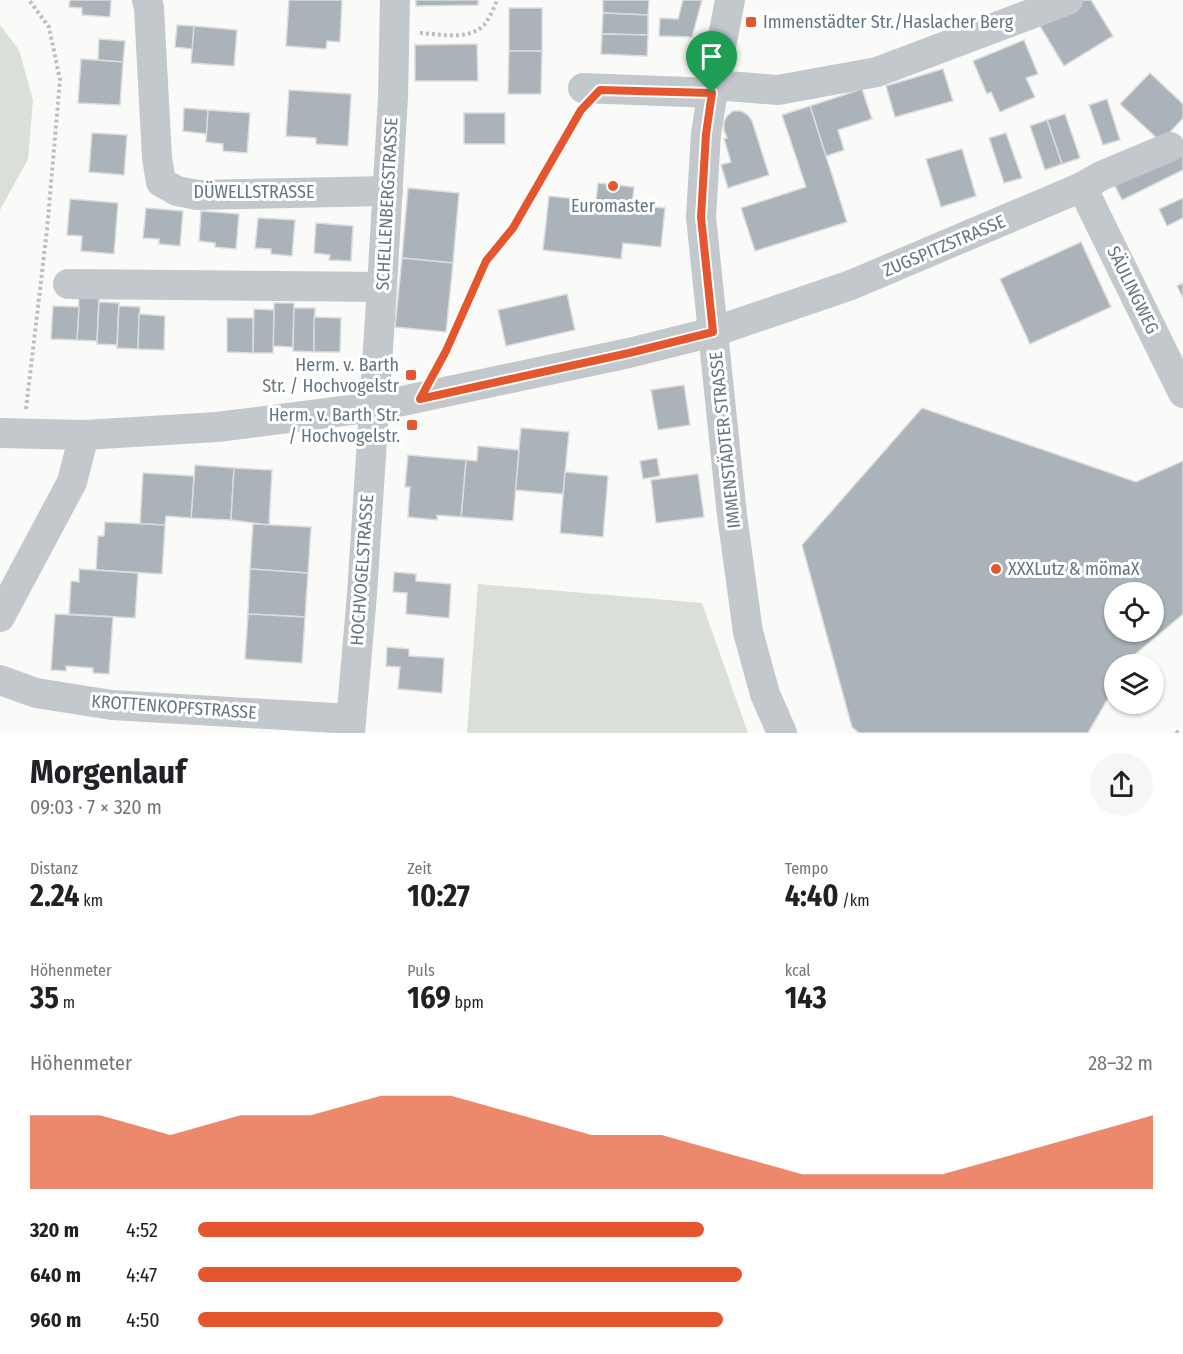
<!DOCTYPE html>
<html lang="de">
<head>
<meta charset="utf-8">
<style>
  :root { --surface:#fff; --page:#f6f6f6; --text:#202124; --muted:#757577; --accent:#e4572e }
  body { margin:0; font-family:"Fira Sans Condensed",sans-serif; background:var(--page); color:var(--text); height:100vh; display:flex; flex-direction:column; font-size:22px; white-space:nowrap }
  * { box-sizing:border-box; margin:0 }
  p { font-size:20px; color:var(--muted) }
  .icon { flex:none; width:33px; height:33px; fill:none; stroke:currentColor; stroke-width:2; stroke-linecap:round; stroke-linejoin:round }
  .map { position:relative; height:733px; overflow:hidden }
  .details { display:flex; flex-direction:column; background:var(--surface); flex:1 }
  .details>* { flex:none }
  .fabs { position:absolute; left:1104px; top:582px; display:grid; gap:12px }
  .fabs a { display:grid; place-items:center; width:60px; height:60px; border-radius:50%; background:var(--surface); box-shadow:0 2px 4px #0004; font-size:30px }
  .pin { position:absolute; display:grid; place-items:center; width:51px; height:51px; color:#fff; margin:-62px -26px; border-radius:50% 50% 50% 0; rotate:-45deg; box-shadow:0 0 6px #0007 }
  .pin .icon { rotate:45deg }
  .round { display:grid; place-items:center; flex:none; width:63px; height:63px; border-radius:32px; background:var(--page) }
  .head { display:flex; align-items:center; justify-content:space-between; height:102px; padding:0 30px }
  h1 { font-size:33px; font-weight:700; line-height:45px }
  .figures { display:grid; grid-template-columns:repeat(3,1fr); gap:9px; height:102px; padding:6px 30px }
  .figures div { display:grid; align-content:center }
  .figures b { font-size:30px; font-weight:700 }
  .figures small { font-size:16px; font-weight:400 }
  .figures p { font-size:16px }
  .chart { height:168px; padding:12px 30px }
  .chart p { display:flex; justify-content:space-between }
  .chart svg { width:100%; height:108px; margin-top:6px; fill:var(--accent); opacity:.7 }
  ul { padding:0 30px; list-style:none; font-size:20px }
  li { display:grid; grid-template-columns:96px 72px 1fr; align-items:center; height:45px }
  li i { height:15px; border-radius:8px; background:var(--accent) }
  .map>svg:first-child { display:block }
</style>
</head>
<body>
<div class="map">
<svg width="1183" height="733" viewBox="0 0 1183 733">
  <rect width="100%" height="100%" fill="#fafaf8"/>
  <!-- green -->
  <g fill="#dadfd7">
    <path d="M 0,25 L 19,50 L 33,100 L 28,159 L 0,210 Z"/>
    <path d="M 478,584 L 702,603 L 748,733 L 467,733 Z"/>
  </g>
  <!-- building -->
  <g fill="#aab3b9" stroke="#dcdcda" stroke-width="1.5" fill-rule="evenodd">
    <path d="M 70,0 L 111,0 L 110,17 L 82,15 L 82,8 L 69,7 Z"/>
    <path d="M 289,0 L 342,0 L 340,42 L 327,41 L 326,49 L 286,46 Z"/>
    <path d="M 416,0 L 478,0 L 478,5 L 416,6 Z"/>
    <path d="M 603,0 L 649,0 L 648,15 L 603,13 Z"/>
    <path d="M 683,0 L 702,0 L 692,37 L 659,36 L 660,18 L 678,19 Z"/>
    <path d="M 1082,0 L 1091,0 L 1113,36 L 1064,66 L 1040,26 Z"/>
    <rect x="509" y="8" width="33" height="43"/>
    <path d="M 603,13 L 648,15 L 648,35 L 602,34 Z"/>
    <path d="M 177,25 L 194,26 L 193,49 L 175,47 Z"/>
    <path d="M 194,26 L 237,30 L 234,66 L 191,63 Z"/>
    <path d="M 602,34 L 648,35 L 647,56 L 601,54 Z"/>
    <path d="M 99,39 L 125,41 L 123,62 L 98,60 Z"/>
    <path d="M 1024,40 L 1038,74 L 1026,78 L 1035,97 L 1000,112 L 991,92 L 987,94 L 973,61 Z"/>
    <path d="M 477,44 L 478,81 L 415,81 L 415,45 Z"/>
    <path d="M 509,51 L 542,51 L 541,94 L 508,94 Z"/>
    <path d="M 81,59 L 123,62 L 120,105 L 78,103 Z"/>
    <path d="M 943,69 L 953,101 L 895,117 L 886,86 Z"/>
    <path d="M 1150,73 L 1183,104 L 1183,118 L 1161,142 L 1120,104 Z"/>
    <path d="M 862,89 L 872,119 L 838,130 L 844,150 L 826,156 L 810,106 Z"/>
    <path d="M 289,90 L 351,94 L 348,146 L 316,144 L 316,138 L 286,136 Z"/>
    <path d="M 1107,99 L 1120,140 L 1103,145 L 1089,105 Z"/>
    <path d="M 810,106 L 847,222 L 755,251 L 741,208 L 806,187 L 782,115 Z"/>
    <path d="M 184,108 L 208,110 L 207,134 L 183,131 Z"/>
    <path d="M 208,110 L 250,113 L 247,153 L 223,151 L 223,144 L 206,142 Z"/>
    <path d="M 733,111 L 741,111 L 748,115 L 752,121 L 769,175 L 728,188 L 721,165 L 731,162 L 724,139 L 727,138 L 724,130 L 724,122 L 727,116 Z"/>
    <rect x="464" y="113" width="41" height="31"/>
    <path d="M 1065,114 L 1080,158 L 1062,164 L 1047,120 Z"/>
    <path d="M 1047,120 L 1062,164 L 1045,170 L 1030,126 Z"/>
    <path d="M 92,133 L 127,135 L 124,175 L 89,172 Z"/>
    <path d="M 1006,133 L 1022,178 L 1004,183 L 989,138 Z"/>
    <path d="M 962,149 L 976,196 L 941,207 L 926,159 Z"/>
    <path d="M 1183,150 L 1183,170 L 1122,200 L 1114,184 Z"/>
    <path d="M 598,183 L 634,187 L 632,205 L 665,208 L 661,247 L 623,243 L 621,259 L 543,250 L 549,196 L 596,201 Z"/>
    <path d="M 408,188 L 459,193 L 453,263 L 402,258 Z"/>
    <path d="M 1183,198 L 1183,218 L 1167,226 L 1159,209 Z"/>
    <path d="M 70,199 L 118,203 L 114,254 L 81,251 L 82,236 L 67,235 Z"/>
    <path d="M 146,208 L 183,211 L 180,246 L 159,244 L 159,239 L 143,238 Z"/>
    <path d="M 201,211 L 239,214 L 236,249 L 215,247 L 215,243 L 199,241 Z"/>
    <path d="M 258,218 L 295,220 L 292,256 L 271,254 L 271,249 L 255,248 Z"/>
    <path d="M 316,223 L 353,226 L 351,261 L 329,260 L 330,255 L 314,253 Z"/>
    <path d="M 1081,242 L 1111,307 L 1030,344 L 1000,279 Z"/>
    <path d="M 402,258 L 453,263 L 446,332 L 395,327 Z"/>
    <path d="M 1183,283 L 1183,298 L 1177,286 Z"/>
    <path d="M 567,294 L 575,330 L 506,346 L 498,310 Z"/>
    <path d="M 79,297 L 99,298 L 97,341 L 77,340 Z"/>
    <path d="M 99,302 L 119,303 L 117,345 L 97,344 Z"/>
    <path d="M 274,303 L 294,303 L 293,347 L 273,346 Z"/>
    <path d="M 53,306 L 79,307 L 77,340 L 51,339 Z"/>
    <path d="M 119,306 L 140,307 L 138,349 L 117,348 Z"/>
    <path d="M 294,308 L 315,308 L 314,352 L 293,351 Z"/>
    <path d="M 254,309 L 274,310 L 273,353 L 253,353 Z"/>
    <path d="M 139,314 L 165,316 L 164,350 L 138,349 Z"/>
    <path d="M 314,317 L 341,318 L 340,352 L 314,352 Z"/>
    <path d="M 227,318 L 253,318 L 253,353 L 227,352 Z"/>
    <path d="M 684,385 L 690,425 L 658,430 L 651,390 Z"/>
    <path d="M 922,408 L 1136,482 L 1183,461 L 1183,614 L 1133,656 L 1128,664 L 1114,664 L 1114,688 L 1088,733 L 859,733 L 852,727 L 802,545 ZM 1114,592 L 1154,592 L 1154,632 L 1114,632 Z"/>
    <path d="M 521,428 L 569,432 L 563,494 L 515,490 Z"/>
    <path d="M 478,446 L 519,450 L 513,521 L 461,517 L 466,460 L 477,461 Z"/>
    <path d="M 408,455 L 466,460 L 461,517 L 437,515 L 437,520 L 408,517 L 410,487 L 405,487 Z"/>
    <path d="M 657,458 L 660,476 L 643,479 L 640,461 Z"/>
    <path d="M 195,465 L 234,468 L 231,520 L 191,518 Z"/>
    <path d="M 234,468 L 272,470 L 269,525 L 231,520 Z"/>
    <path d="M 565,472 L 608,476 L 603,537 L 560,533 Z"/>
    <path d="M 143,473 L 194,476 L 191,518 L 166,516 L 165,525 L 140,524 Z"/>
    <path d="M 698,474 L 704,517 L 656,523 L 651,480 Z"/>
    <path d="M 105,522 L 165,525 L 162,574 L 96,570 L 98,536 L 104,536 Z"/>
    <path d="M 253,524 L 311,527 L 308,573 L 250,569 Z"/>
    <path d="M 79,569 L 138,573 L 135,618 L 69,614 L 71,581 L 79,582 Z"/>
    <path d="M 250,569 L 308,573 L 305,617 L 248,614 Z"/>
    <path d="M 394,572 L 416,574 L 416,581 L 451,584 L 449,618 L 406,614 L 407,593 L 393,592 Z"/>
    <path d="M 55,614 L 113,617 L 109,674 L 93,673 L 93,668 L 66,666 L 66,671 L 51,670 Z"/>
    <path d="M 248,614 L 305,617 L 302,663 L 245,659 Z"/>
    <path d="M 387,647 L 409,649 L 409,656 L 444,658 L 442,693 L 398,689 L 400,667 L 386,666 Z"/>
  </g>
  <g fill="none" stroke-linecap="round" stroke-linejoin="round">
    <!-- path -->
    <g stroke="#bbbfc2" stroke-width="4" stroke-dasharray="3 3" stroke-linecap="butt">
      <path d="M 420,33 C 439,34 469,41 484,25 C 489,19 494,8 497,0"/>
      <path d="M 436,369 L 446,351 L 486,261 L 513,228 L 579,112"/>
      <path d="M 26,409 L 47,230 L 60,80 L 49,27 L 29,0"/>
      <path d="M 1176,731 L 1178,733"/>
    </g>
    <!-- minor -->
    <g stroke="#c3c8cc" stroke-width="30">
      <path d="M 147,0 L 149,8 L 157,158 L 161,182 L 177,191 L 197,195 L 388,191"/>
      <path d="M 730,0 L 715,78 L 706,134 L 701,217 L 732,515 L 748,632 L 765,694 L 782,733"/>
      <path d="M 714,85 L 778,90 L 877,72 L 1068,0"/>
      <path d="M 583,88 L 713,93"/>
      <path d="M 1082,187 L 1183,393"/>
      <path d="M 68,284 L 382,287"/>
      <path d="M 0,433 L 84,435 L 217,427 L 374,407 L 629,353 L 713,332 L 851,285 L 1082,187 L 1101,176 L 1170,147"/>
      <path d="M 0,617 L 72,482 L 84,435"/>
      <path d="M 0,680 L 36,693 L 112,705 L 351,719"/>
      <path d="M 350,733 L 362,594 L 382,287 L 393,97 L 395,0"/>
    </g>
  </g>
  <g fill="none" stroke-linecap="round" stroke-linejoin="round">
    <!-- route casing -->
    <g stroke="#fff" stroke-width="12">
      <path id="route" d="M 600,90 L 712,93 L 706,134 L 701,217 L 713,332 L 629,353 L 420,399 L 446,351 L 486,261 L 513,228 L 581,110 Z"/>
    </g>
    <!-- route -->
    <use href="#route" stroke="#e4572e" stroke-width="8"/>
  </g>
  <!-- markers -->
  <g fill="#e4572e" stroke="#fff" stroke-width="2">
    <rect x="745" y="16" width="12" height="12" rx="3"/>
    <circle cx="613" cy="186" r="6"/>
    <rect x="405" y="369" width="12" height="12" rx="3"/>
    <rect x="406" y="419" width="12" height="12" rx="3"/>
    <circle cx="996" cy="569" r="6"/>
  </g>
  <g text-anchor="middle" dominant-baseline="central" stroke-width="6" stroke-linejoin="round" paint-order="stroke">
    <!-- poi labels -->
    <g font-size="18" fill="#657683" stroke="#fff" text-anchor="start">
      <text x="763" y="22">Immenstädter Str./Haslacher Berg</text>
      <text x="613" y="206" text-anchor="middle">Euromaster</text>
      <text x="399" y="365" text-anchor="end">Herm. v. Barth<tspan x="399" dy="21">Str. / Hochvogelstr</tspan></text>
      <text x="400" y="415" text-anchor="end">Herm. v. Barth Str.<tspan x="400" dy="21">/ Hochvogelstr.</tspan></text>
      <text x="1008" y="569">XXXLutz &amp; mömaX</text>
    </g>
    <!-- street labels -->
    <g font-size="18" fill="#657683" stroke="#fff">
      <text x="254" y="192">DÜWELLSTRASSE</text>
      <text transform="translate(387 204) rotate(-87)">SCHELLENBERGSTRASSE</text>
      <text transform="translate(944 246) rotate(-23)">ZUGSPITZSTRASSE</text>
      <text transform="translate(1133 290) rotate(64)">SÄULINGWEG</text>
      <text transform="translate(725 440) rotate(-96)">IMMENSTÄDTER STRASSE</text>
      <text transform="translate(362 570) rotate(-86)">HOCHVOGELSTRASSE</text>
      <text transform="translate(174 707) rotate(4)">KROTTENKOPFSTRASSE</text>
    </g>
  </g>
</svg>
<div class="fabs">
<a><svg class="icon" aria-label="locate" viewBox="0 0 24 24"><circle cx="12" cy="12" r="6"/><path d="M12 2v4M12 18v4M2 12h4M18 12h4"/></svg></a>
<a><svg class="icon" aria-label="layers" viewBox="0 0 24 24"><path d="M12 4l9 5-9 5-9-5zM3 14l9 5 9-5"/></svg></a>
</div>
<div class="pin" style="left:712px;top:93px;background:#1e9e55"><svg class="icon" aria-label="arrive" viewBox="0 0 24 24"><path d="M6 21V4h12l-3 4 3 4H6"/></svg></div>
</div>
<section class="details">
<div class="head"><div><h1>Morgenlauf</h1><p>09:03 · 7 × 320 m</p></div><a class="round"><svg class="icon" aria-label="share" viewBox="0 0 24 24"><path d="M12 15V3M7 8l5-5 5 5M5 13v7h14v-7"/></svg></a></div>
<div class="figures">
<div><p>Distanz</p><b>2.24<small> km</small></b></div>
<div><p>Zeit</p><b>10:27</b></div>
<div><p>Tempo</p><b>4:40<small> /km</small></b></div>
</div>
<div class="figures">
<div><p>Höhenmeter</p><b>35<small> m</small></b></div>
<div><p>Puls</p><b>169<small> bpm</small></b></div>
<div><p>kcal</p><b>143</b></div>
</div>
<div class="chart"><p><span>Höhenmeter</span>28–32 m</p>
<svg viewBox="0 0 160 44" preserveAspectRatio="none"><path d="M0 44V14L10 14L20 22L30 14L40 14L50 6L60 6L70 14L80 22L90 22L100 30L110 38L120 38L130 38L140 30L150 22L160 14V44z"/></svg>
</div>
<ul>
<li><b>320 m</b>4:52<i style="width:53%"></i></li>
<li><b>640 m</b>4:47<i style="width:57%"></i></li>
<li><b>960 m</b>4:50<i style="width:55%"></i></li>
</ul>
</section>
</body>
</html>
